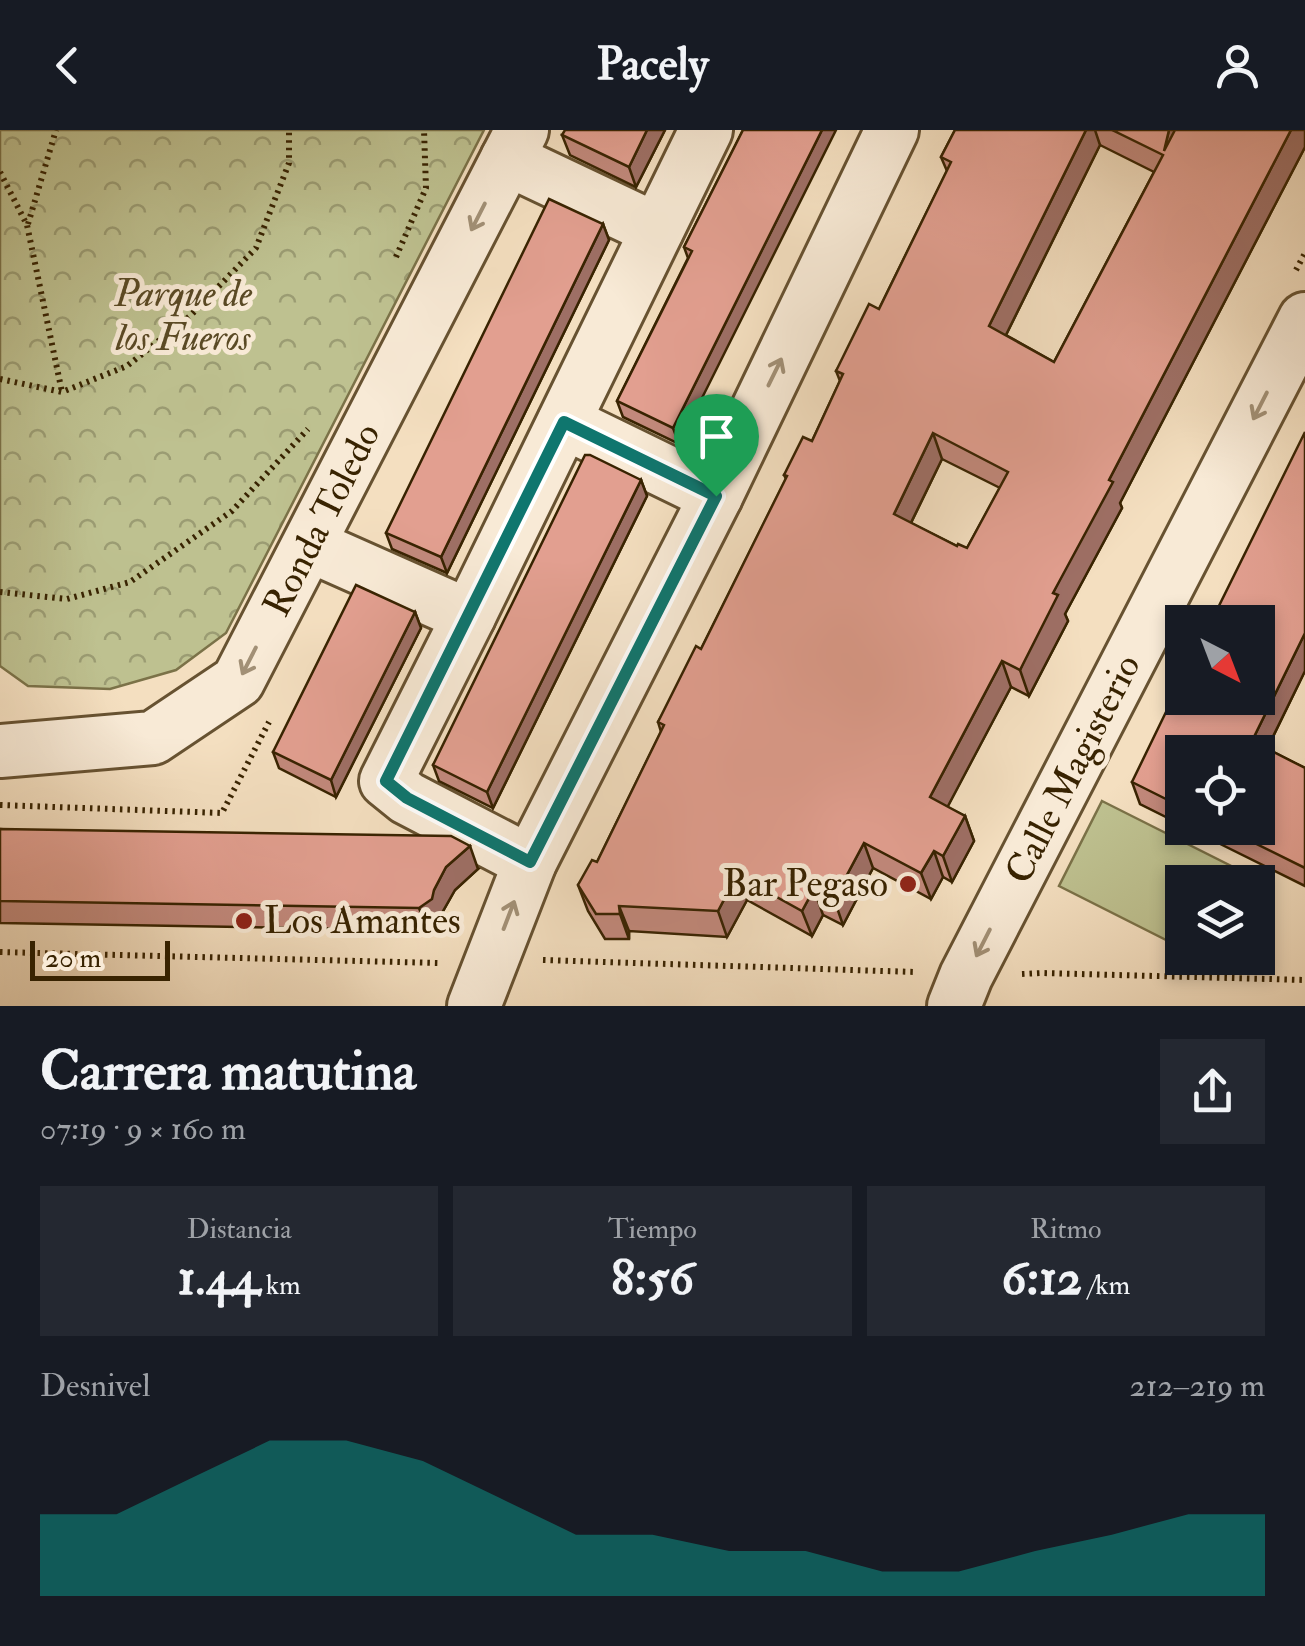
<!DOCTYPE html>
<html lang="es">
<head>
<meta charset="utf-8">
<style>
  :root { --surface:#171b24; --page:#242831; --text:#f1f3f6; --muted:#9ea1a6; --accent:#0f766e }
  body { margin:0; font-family:"IM FELL Double Pica",serif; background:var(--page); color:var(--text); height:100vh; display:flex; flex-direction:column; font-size:38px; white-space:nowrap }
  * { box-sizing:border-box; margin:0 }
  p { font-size:32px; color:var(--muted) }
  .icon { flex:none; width:55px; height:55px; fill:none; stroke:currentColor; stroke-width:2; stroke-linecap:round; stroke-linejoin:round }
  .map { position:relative; height:876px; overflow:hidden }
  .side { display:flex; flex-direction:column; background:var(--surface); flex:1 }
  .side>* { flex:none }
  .needle { width:65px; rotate:138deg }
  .controls { position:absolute; left:1165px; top:475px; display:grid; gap:20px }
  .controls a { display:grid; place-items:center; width:110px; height:110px; border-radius:0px; background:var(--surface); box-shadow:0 5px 15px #0003; font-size:50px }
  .scale { position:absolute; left:30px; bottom:25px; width:140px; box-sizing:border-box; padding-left:10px; border:5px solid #382301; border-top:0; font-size:28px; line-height:35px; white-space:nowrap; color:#382301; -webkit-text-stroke:8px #f8ead6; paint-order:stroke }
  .pin { position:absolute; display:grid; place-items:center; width:85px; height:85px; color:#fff; margin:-102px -42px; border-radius:50% 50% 50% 0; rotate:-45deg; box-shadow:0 0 10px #0007 }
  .pin .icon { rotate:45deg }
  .round { display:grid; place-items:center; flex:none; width:105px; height:105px; border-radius:0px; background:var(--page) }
  .summary { display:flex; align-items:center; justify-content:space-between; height:170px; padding:0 40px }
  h1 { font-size:55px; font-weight:700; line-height:75px }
  .stats { display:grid; grid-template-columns:repeat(3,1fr); gap:15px; height:170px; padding:10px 40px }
  .stats div { display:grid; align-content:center; border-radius:0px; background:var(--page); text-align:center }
  .stats b { font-size:50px; font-weight:700 }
  .stats small { font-size:28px; font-weight:400 }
  .stats p { font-size:28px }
  .chart { height:280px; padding:20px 40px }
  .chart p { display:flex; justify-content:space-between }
  .chart svg { width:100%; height:180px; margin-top:10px; fill:var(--accent); opacity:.7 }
  header { display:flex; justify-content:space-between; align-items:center; height:130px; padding:0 40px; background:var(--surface); font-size:45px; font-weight:700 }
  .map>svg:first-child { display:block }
</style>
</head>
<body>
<header><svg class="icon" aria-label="back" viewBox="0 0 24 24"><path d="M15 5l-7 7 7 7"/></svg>Pacely<svg class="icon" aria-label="person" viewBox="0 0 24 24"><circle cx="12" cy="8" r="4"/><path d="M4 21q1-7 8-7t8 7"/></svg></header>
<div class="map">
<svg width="1305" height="876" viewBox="0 0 1305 876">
  <defs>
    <pattern id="park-crowns" width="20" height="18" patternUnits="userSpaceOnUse" patternTransform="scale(2.5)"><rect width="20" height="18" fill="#bec190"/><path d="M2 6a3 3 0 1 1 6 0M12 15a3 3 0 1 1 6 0" fill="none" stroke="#9b9c73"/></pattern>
  </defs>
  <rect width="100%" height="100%" fill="#f4dfc0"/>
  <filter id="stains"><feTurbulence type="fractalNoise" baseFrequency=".002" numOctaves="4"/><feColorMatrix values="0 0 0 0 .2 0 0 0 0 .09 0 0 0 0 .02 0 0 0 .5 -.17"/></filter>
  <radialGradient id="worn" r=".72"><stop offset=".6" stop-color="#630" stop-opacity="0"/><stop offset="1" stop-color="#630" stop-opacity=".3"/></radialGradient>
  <!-- park -->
  <path fill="url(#park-crowns)" stroke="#7b7248" stroke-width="2.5" d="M 0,0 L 484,0 L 226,503 L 176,540 L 110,559 L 28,556 L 0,536 Z"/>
  <!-- garden -->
  <path fill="#bec190" stroke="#7b7248" stroke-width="2.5" d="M 1102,671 L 1257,749 L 1255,752 L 1182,752 L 1182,818 L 1059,756 Z"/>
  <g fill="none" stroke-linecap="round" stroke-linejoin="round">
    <!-- street casing -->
    <g stroke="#675231" stroke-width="58">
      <g id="street">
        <path d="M 507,29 L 657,100"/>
        <path d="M 564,292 L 716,366"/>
        <path d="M 309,415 L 469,486"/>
        <path d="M 0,621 L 153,608 L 238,551 L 522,0"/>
        <path d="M 530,732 L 407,668 L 386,651 L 469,486 L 706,0"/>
        <path d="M 474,876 L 530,732 L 716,366 L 892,0"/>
        <path d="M 954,876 L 966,846 L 1305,189"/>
      </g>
    </g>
    <!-- path -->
    <g stroke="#382301" stroke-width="6" stroke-dasharray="2.5 5" stroke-linecap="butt">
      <path d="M 0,42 L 27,95 L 62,262"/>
      <path d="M 28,94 L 56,0"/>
      <path d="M 396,127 L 426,58 L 424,0"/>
      <path d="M 1296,140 L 1305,123"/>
      <path d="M 0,249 L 62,262 L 127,236 L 190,186 L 256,118 L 289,33 L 289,0"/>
      <path d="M 0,462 L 67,469 L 130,452 L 232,381 L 308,299"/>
      <path d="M 0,675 L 222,683 L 269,592"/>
      <path d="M 0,822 L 439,833"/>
      <path d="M 543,830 L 915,842"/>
      <path d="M 1022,844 L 1042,843 L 1305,850"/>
    </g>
    <!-- street -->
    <use href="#street" stroke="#f8ead6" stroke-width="52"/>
  </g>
  <!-- wall -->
  <g fill="#c2897c" stroke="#382301" stroke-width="2.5" fill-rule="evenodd">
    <path d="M 665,0 L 636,57 L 570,25 L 562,5 Z"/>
    <path d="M 743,0 L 679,314 L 623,287 L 617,271 L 688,128 L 684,117 Z"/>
    <path d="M 955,0 L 1305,0 L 1305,17 L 1120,373 L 1122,378 L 1065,484 L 1068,491 L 1029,566 L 1011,557 L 947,677 L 965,686 L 974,711 L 952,752 L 943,747 L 931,769 L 873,738 L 843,795 L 823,785 L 812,806 L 747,770 L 727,807 L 629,801 L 629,809 L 605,809 L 588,781 L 578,755 L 597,732 L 661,602 L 658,592 L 701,519 L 786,349 L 784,345 L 812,311 L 840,251 L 836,241 L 879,179 L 947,41 L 941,27 ZM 1100,15 L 1154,42 L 1054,232 L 1006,205 ZM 942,329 L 1000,358 L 967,418 L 957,416 L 911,393 Z"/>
    <path d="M 603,94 L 609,110 L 447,443 L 392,419 L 386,403 Z"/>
    <path d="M 641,350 L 647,366 L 493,678 L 439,651 L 433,635 Z"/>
    <path d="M 415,482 L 421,498 L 336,667 L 279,638 L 273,622 Z"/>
    <path d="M 1305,541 L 1267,619 L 1305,638 L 1305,756 L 1188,698 L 1258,698 L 1182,622 L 1182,695 L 1140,674 L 1132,652 Z"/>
    <path d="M 0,699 L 478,739 L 455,760 L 442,783 L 440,792 L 427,800 L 0,793 Z"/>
  </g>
  <!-- shaded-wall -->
  <g fill="#9e6f65" stroke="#382301" stroke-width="2.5">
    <path d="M 647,0 L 665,0 L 636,57 L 629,37 Z"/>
    <path d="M 822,0 L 836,0 L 679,314 L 673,298 Z"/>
    <path d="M 1086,0 L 1095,0 L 1100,15 L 998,221 L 989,196 Z"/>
    <path d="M 1169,0 L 1184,0 L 1164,21 Z"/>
    <path d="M 1291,0 L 1305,0 L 1305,17 L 1120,373 L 1122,378 L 1065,484 L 1068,491 L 1029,566 L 1020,540 L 1053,463 L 1109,350 Z"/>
    <path d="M 603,94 L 609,110 L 447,443 L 441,427 Z"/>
    <path d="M 933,303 L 942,329 L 903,409 L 894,384 Z"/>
    <path d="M 641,350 L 647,366 L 493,678 L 487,662 Z"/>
    <path d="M 415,482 L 421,498 L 336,667 L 331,650 Z"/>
    <path d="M 1305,503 L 1305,541 L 1260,633 L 1252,611 Z"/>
    <path d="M 1002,531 L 1011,557 L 939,693 L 930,667 Z"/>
    <path d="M 965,686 L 974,711 L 952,752 L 943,726 Z"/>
    <path d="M 864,713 L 873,738 L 843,795 L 834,769 Z"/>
    <path d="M 470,716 L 478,739 L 455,760 L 442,783 L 440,792 L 427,800 L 419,778 L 434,760 L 446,737 Z"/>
    <path d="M 934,721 L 943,747 L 931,769 L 921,743 Z"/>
    <path d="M 737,745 L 747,770 L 727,807 L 718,781 Z"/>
    <path d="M 814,759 L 823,785 L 812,806 L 802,781 Z"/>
    <path d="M 619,776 L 629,801 L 629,809 L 620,784 Z"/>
  </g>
  <!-- building -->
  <g fill="#e29f90" stroke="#382301" stroke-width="2.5" fill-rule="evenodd">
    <path d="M 565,0 L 647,0 L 629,37 L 562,5 Z"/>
    <path d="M 743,0 L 822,0 L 673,298 L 617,271 L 692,121 L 684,117 Z"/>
    <path d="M 955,0 L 1086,0 L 989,196 L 1054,232 L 1163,25 L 1112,0 L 1169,0 L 1164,21 L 1175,0 L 1291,0 L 1109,350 L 1113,352 L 1053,463 L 1058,465 L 1020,540 L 1002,531 L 930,667 L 965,686 L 943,726 L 934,721 L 921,743 L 864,713 L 834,769 L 814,759 L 802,781 L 737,745 L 718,781 L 619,776 L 620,784 L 596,784 L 578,755 L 592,730 L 597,732 L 664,595 L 658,592 L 696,516 L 701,519 L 787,346 L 784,345 L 803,307 L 812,311 L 843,244 L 836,241 L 869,174 L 879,179 L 951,32 L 941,27 ZM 933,303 L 1008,342 L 967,418 L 958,414 L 957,416 L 894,384 Z"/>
    <path d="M 549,69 L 603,94 L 441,427 L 386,403 Z"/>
    <path d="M 1305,302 L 1305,503 L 1252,611 L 1305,638 L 1305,738 L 1224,698 L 1258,698 L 1258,622 L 1182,622 L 1182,677 L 1132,652 L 1182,549 L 1182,568 L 1258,568 L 1258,492 L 1211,492 Z"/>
    <path d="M 585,325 L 590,325 L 641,350 L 487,662 L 433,635 Z"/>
    <path d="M 356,455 L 415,482 L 331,650 L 273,622 Z"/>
    <path d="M 0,699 L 451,706 L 470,716 L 446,737 L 434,760 L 432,769 L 419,778 L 0,771 Z"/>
  </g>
  <!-- one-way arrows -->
  <defs><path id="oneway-shaft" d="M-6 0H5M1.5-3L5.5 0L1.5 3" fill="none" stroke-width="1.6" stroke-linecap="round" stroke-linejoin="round" transform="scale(2.5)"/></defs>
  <g stroke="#a29076">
    <use href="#oneway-shaft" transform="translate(478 87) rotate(117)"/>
    <use href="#oneway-shaft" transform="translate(775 242) rotate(-64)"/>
    <use href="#oneway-shaft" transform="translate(1260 276) rotate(117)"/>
    <use href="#oneway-shaft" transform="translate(249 531) rotate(117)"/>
    <use href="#oneway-shaft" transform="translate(509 785) rotate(-69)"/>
    <use href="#oneway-shaft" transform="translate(983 813) rotate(117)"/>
  </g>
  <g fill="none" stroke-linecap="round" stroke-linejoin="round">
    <!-- route casing -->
    <g stroke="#fff" stroke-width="20">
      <path id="route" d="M 564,292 L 716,366 L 530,732 L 407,668 L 386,651 Z"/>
    </g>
    <!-- route -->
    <use href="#route" stroke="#0f766e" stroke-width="12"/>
  </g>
  <!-- markers -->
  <g fill="#8f2418" stroke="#f8ead6" stroke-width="4">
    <circle cx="908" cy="754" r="10"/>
    <circle cx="244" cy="791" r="10"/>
  </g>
  <g text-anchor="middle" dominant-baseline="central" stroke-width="10" stroke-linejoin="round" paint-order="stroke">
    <!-- park labels -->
    <g font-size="38" font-style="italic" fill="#5a4a25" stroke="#f8ead6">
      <text x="183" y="164">Parque de<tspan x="183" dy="44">los Fueros</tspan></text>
    </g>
    <!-- street labels -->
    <g font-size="38" fill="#382301" stroke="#f8ead6">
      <text transform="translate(322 390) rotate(-63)">Ronda Toledo</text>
      <text transform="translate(1073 639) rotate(-63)">Calle Magisterio</text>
    </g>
    <!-- poi labels -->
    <g font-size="38" fill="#382301" stroke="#f8ead6" text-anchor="end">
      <text x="888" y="754">Bar Pegaso</text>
      <text x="264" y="791" text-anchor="start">Los Amantes</text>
    </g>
  </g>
  <rect width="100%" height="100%" filter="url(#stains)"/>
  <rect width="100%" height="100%" fill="url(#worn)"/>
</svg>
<div class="controls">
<a><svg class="needle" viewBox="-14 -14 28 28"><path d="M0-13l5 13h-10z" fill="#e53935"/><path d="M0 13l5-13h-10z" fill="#9ea1a6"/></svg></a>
<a><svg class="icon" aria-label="locate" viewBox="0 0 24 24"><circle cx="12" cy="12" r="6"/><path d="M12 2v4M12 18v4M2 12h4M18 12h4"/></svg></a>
<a><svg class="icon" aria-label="layers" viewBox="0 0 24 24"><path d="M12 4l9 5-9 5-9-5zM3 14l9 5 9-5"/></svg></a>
</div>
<div class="scale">20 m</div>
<div class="pin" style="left:716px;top:366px;background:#1e9e55"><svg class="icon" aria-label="arrive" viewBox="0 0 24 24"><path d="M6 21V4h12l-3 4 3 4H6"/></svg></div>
</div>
<section class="side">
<div class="summary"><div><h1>Carrera matutina</h1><p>07:19 · 9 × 160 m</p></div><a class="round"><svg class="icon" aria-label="share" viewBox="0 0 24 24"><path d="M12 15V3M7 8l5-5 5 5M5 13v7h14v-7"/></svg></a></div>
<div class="stats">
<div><p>Distancia</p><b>1.44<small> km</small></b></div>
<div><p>Tiempo</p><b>8:56</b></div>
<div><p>Ritmo</p><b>6:12<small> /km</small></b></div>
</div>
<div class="chart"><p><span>Desnivel</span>212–219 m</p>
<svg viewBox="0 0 160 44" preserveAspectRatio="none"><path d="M0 44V24L10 24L20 15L30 6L40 6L50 11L60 20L70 29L80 29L90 33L100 33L110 38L120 38L130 33L140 29L150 24L160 24V44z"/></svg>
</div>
</section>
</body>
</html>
